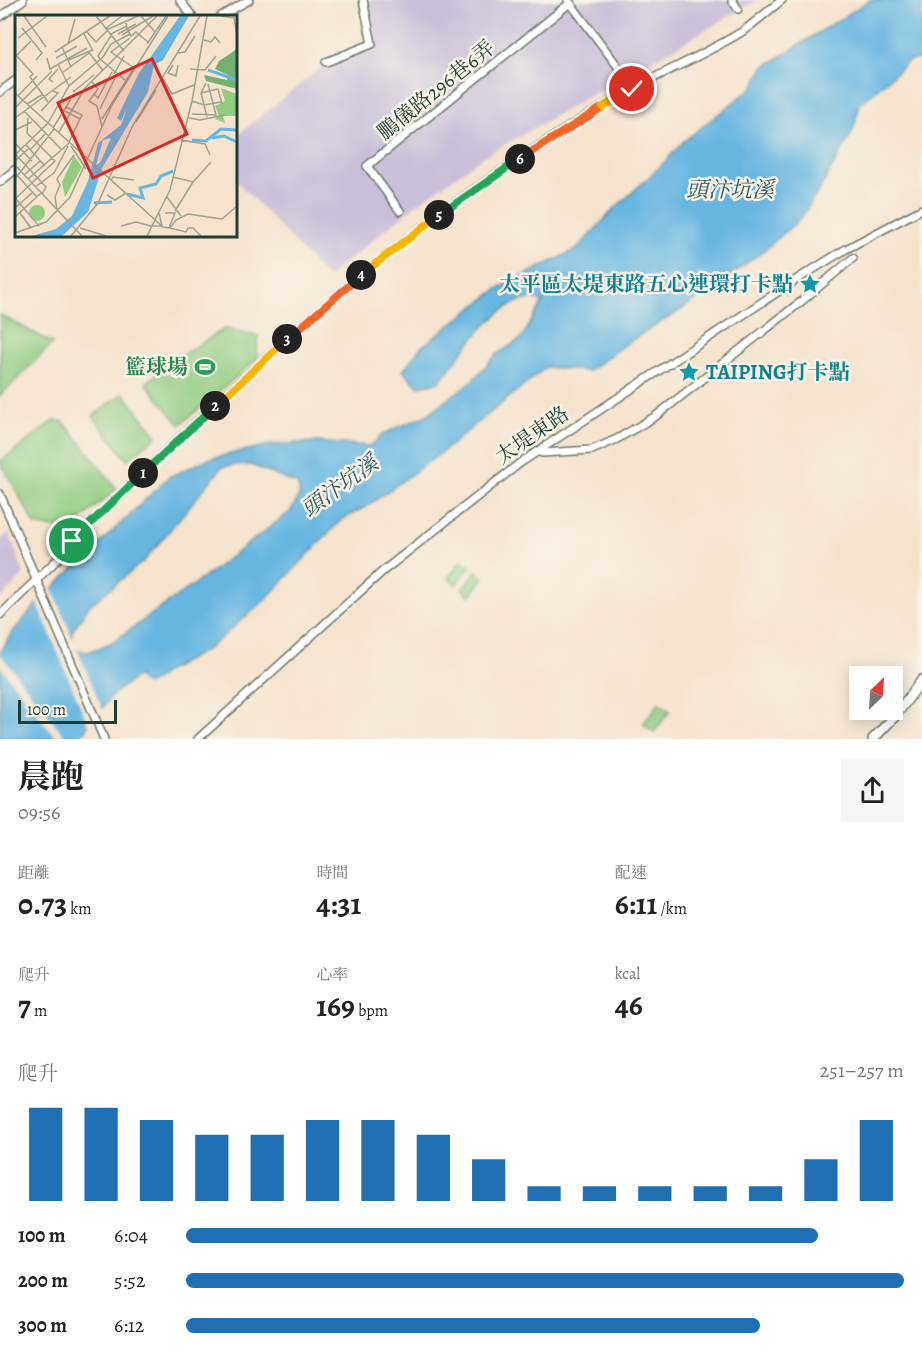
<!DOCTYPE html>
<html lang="zh-TW">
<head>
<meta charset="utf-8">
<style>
  :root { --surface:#fff; --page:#f6f6f6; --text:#222; --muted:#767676; --accent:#1f6fb2 }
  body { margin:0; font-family:Alegreya,"Noto Serif TC",serif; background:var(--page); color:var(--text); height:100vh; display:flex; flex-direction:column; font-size:22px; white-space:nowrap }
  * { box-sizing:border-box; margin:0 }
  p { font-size:20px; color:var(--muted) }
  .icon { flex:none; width:33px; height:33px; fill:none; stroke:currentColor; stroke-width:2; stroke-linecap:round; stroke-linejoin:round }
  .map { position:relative; height:739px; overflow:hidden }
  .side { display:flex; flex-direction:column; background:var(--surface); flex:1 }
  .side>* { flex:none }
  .needle { width:39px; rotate:25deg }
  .controls { position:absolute; left:849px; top:666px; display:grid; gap:12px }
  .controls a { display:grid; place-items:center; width:54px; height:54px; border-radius:0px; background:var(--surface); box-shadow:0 3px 15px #0003; font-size:30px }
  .scale { position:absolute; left:18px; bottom:15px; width:99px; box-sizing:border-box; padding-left:6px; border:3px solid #1f3d34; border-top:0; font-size:16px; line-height:21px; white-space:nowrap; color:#1f3d34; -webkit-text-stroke:4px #f7f3e8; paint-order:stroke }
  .pin { position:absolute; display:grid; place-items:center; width:51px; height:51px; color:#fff; margin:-26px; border:3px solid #fff; border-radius:50%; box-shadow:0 2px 6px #0007 }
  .km { position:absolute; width:30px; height:30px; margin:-15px; border-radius:50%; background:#222; color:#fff; font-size:16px; line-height:30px; text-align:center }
  .round { display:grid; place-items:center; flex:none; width:63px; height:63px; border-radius:0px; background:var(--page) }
  .overview { display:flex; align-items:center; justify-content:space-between; height:102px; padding:0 18px }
  h1 { font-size:33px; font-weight:700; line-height:45px }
  .figures { display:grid; grid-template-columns:repeat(3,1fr); gap:9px; height:102px; padding:6px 18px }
  .figures div { display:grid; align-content:center }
  .figures b { font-size:30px; font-weight:700 }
  .figures small { font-size:16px; font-weight:400 }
  .figures p { font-size:16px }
  .chart { height:168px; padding:12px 18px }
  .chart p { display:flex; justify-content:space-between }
  .chart svg { width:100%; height:108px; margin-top:6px; stroke:var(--accent); stroke-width:6 }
  ul { padding:0 18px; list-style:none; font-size:20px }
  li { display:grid; grid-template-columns:96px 72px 1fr; align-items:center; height:45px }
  li i { height:15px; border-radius:8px; background:var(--accent) }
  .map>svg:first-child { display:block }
</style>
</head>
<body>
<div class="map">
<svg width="922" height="739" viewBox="0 0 922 739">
  <rect width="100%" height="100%" fill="#f7f3e8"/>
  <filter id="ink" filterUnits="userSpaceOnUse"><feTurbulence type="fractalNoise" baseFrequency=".0167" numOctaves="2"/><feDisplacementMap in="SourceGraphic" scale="12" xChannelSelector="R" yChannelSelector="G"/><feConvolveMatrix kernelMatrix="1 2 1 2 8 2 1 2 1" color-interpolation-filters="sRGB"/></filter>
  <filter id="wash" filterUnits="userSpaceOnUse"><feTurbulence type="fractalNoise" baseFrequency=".008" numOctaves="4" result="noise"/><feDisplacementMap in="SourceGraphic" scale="24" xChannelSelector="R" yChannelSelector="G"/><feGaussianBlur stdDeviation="1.35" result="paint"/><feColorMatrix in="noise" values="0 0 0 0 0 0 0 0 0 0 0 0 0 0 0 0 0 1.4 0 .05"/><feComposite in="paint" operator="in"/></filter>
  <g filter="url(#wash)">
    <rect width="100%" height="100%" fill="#f5e3cc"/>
    <!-- industrial -->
    <g fill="#c9bfd7">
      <path d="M 359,0 L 758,0 L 481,158 L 410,209 L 327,278 L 236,180 L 236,136 L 319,69 L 339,63 L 370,47 Z"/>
      <path d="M 9,533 L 24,574 L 0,600 L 0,539 Z"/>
    </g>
    <!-- green -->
    <g fill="#91cc81" stroke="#58845a" stroke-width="1.5">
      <path d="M 0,315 L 53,343 L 0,396 Z"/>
      <path d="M 226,328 L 258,336 L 257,359 L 180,425 L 146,383 L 175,359 Z"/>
      <path d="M 123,393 L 157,436 L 127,460 L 93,416 Z"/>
      <path d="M 55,420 L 64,422 L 117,489 L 69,529 L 36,526 L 0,462 Z"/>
      <path d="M 462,560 L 470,567 L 456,585 L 448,578 Z"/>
      <path d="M 476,571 L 484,578 L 470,596 L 462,589 Z"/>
      <path d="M 659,703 L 670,711 L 654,732 L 643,724 Z"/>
    </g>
    <!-- water -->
    <path fill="#66b6e1" stroke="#427a8a" stroke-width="1.5" fill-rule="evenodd" d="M 870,0 L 922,0 L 922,59 L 910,60 L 860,104 L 853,131 L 819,190 L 800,219 L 762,252 L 684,308 L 630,341 L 588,371 L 546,367 L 441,453 L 367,506 L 341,520 L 263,602 L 208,649 L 169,670 L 148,685 L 141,682 L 138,676 L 113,694 L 78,739 L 0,739 L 0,654 L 11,634 L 37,604 L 169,477 L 208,459 L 270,445 L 316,442 L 370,446 L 385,433 L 427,415 L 473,380 L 496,355 L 521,339 L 543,302 C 539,301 534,298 530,299 C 495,302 459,357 439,382 L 418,386 L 403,371 L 420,348 L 499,288 L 577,249 L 614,209 L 661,166 L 684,141 L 753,87 L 764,67 ZM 236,465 L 251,465 L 297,484 C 303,495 296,502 290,512 L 203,578 L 111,643 L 88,652 L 77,650 L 72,645 L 72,631 L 89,606 L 145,560 L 222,467 Z"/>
    <!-- pier -->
    <g fill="#f5e3cc">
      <path d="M 51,586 L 103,711 L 90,729 L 37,602 L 35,602 Z"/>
      <path d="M 0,654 L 67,739 L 57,739 L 0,666 Z"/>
    </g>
  </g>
  <g filter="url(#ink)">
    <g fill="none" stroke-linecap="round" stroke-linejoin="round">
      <!-- minor casing -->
      <g stroke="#6a7769" stroke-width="10">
        <g id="minor">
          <path d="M 180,0 L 192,16"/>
          <path d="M 568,0 L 622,72"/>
          <path d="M 732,0 L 738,9"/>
          <path d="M 221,16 L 249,0"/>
          <path d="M 0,17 L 23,0"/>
          <path d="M 326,62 L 372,44 L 363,0"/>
          <path d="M 0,92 L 16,80"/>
          <path d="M 0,182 L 16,169"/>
          <path d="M 400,211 L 367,166 L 570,3"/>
          <path d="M 542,453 L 592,450 L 617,439 L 656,416 L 803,300 L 853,258"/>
          <path d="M 0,494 L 104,739"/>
          <path d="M 0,615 L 64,553 L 77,536 C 203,415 329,291 473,190 C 525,154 579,119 634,88 C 670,69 708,53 743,31 C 756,22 769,10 782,0"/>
          <path d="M 198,739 L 383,571 L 520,463 L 791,283 L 846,249 L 922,209"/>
        </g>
      </g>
      <!-- major casing -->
      <g stroke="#6a7769" stroke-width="12">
        <path id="major" d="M 873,739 L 895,716 L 922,680"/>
      </g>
      <!-- minor -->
      <use href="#minor" stroke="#fff" stroke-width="7"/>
      <!-- major -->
      <use href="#major" stroke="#fff" stroke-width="9"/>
    </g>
  </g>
  <g fill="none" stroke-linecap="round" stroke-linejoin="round" filter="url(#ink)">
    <!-- split-1 casing -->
    <g stroke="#fff" stroke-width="12">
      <path id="split-1" d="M 72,541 L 143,473"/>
    </g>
    <!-- split-2 casing -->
    <g stroke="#fff" stroke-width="12">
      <path id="split-2" d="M 143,473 L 215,406"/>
    </g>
    <!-- split-3 casing -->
    <g stroke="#fff" stroke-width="12">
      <path id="split-3" d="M 215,406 L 287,339"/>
    </g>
    <!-- split-4 casing -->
    <g stroke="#fff" stroke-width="12">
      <path id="split-4" d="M 287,339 L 361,275"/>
    </g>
    <!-- split-5 casing -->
    <g stroke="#fff" stroke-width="12">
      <path id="split-5" d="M 361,275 L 439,215"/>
    </g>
    <!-- split-6 casing -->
    <g stroke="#fff" stroke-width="12">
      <path id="split-6" d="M 439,215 L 520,159"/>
    </g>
    <!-- split-7 casing -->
    <g stroke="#fff" stroke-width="12">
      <path id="split-7" d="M 520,159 L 603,107"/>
    </g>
    <!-- split-8 casing -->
    <g stroke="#fff" stroke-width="12">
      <path id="split-8" d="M 603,107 L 632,89"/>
    </g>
    <!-- split-1 -->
    <use href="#split-1" stroke="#22a559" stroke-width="8"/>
    <!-- split-2 -->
    <use href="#split-2" stroke="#22a559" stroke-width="8"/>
    <!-- split-3 -->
    <use href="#split-3" stroke="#f5b400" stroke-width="8"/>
    <!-- split-4 -->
    <use href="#split-4" stroke="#f0652b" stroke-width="8"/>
    <!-- split-5 -->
    <use href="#split-5" stroke="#f5b400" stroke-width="8"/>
    <!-- split-6 -->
    <use href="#split-6" stroke="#22a559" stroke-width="8"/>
    <!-- split-7 -->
    <use href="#split-7" stroke="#f0652b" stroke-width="8"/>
    <!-- split-8 -->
    <use href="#split-8" stroke="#f5b400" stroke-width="8"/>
  </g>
  <!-- icons -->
  <defs>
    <g id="sight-bare" transform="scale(1.62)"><path d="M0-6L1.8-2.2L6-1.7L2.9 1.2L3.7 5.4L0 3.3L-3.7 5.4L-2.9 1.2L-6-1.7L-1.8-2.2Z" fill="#0f9aa8" stroke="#f7f3e8" stroke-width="2.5" paint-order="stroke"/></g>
    <g id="stadium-bare" transform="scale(1.62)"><path d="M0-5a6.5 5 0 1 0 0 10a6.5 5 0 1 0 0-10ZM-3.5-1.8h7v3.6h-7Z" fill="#2e9e5b" stroke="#f7f3e8" stroke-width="2.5" paint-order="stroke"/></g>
  </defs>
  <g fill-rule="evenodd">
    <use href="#sight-bare" x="810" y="284"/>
    <use href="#stadium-bare" x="205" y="367"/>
    <use href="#sight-bare" x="689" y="372"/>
  </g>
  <g text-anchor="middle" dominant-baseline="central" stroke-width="5" stroke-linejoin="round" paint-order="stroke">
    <!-- street labels -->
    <g font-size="21" fill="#1f3d34" stroke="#f7f3e8">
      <text transform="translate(436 90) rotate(-39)">鵬儀路296巷6弄</text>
      <text transform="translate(532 435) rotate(-35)">太堤東路</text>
    </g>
    <!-- culture labels -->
    <g font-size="21" font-weight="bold" fill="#0d838f" stroke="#f7f3e8" text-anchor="end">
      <text x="793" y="284">太平區太堤東路五心連環打卡點</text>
      <text x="706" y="372" text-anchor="start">TAIPING打卡點</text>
    </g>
    <!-- leisure labels -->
    <g font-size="21" font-weight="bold" fill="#27864d" stroke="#f7f3e8" text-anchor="end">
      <text x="188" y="367">籃球場</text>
    </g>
    <!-- water labels -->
    <g font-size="22" font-style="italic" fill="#315b5f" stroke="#f7f3e8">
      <text x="730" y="190">頭汴坑溪</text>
      <text transform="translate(340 486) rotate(-36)">頭汴坑溪</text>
    </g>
  </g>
  <!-- overview -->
  <g transform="translate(15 15)">
    <rect width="222" height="222" fill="#f5e3cc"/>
    <path d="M 206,73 L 222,79 L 222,101 L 208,101 L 210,108 L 200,104 L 204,101 L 200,91 L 210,86 ZM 59,141 L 67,152 L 50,182 L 47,167 ZM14 198a8 8 0 1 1 16 0a8 8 0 1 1-16 0Z" fill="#91cc81"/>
    <path d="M 222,34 L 222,74 L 191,66 L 189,60 L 212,65 L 213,60 L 200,54 L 204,46 Z" fill="#74b06f"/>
    <path d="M 165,1 L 174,1 L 148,45 L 139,50 L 133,77 L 87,153 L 73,197 L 47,221 L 17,221 L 41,214 L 57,201 L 73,166 L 83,128 L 106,110 L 112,93 L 106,106 L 102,103 L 124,58 ZM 96,123 L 85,148 L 81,150 L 88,125 Z" fill="#66b6e1" fill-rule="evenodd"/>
    <path fill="none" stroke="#66b6e1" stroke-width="3" d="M 193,55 L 222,65M 197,123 L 209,121 L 222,127M 177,125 L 191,126 L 206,114 L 222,115M 112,179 L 128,183 L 125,173 L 141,169 L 146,161 L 158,156M 79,188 L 97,187"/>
    <path fill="none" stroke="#9fa18f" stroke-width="1.5" d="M 9,1 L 31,32M 81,1 L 109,36M 126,1 L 140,17M 206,1 L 219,3 L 222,21M 111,11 L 116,21 L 121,17 L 133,27M 7,13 L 27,38 L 21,45M 90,14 L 107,1M 91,15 L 123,1M 72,17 L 81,27 L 92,16M 69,19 L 78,36M 96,19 L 112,11 L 110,6M 103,19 L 121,9M 107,20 L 138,1M 3,23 L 32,1M 115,23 L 96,37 L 119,53M 189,25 L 196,27 L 200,22 L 205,28M 53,29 L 60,4M 132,29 L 151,1M 47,32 L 56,52M 73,36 L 88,56M 40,37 L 95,1M 163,38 L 170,37 L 180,21M 0,39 L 18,59 L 15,62 L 33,87M 1,41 L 16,26M 32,43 L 35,54 L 72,33M 41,43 L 62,31M 85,44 L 110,65M 85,44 L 83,41 L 97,19M 54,45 L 77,35M 43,49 L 54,71M 158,50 L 153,58 L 161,61 L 163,50M 175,54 L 190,55 L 201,41M 47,58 L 74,38M 99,59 L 109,41M 148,64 L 157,79 L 179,70M 38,67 L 34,64 L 43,54M 77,67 L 83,74 L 74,86 L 82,91 L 87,112M 191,68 L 186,78 L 192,102M 58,77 L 79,60M 0,78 L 148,212 L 155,213 L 161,205 L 173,199 L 207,204 L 222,191M 186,78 L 203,74 L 207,89M 79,79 L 83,83 L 97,57M 3,81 L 22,61M 177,86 L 189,90 L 206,87M 12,89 L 28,79M 51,92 L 67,100 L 65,104M 0,93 L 37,56M 85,94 L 101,61M 48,95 L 65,104M 9,96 L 46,134M 26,96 L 43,78 L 38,76M 177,99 L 201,100 L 193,69M 0,103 L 56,62M 174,103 L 185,105 L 210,100M 87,104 L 120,51M 121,107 L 141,75M 38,113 L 56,84M 0,115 L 17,107M 44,117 L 70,73 L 142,1M 166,125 L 190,129 L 195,140M 0,128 L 17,146M 11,130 L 30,151M 56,131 L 71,154M 15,135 L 30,119M 0,140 L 33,108 L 54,71 L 88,42 L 96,29 L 115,19M 1,140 L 31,172 L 27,179M 0,146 L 14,133M 0,150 L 67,221M 0,158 L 22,182M 9,160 L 25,146M 158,162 L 178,167 L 196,147M 0,164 L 39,114M 13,164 L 53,129 L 65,104M 96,165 L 98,162 L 119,165M 20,172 L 39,158 L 53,131M 92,180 L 100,185 L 111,178M 152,182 L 166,201M 0,183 L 24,211M 0,184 L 40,146 L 12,118 L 13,103M 0,193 L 18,177M 42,195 L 40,182 L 45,170 L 42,164 L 59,140M 160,196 L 178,167M 5,198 L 16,213M 150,198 L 160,198 L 154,213M 0,202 L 26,178M 106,211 L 121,207 L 136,211M 137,211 L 147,211 L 144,198M 65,213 L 91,221M 155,213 L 171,217 L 173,213 L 178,213 L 186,221M 0,218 L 31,207 L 55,182 L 97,90 L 153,1M 56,221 L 83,188 L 118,110 L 185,1M 132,221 L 155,175 L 177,86 L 192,1"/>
    <path fill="#d62828" fill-opacity="0.15" stroke="#d62828" stroke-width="3" d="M 137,44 L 172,119 L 78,163 L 43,88 Z"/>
    <rect width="222" height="222" fill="none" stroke="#1f3d34" stroke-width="3"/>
  </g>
</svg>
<div class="controls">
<a><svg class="needle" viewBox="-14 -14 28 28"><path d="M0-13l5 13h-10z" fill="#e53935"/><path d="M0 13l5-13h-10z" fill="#767676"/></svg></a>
</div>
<div class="scale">100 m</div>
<div class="pin" style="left:72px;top:541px;background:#1e9e55"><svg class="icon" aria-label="arrive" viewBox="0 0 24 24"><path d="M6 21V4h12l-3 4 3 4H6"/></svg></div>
<div class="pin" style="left:632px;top:89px;background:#d93025"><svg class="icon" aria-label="check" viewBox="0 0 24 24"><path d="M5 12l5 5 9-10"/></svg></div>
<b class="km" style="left:143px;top:473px">1</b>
<b class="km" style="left:215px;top:406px">2</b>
<b class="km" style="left:287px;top:339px">3</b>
<b class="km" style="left:361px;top:275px">4</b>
<b class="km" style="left:439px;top:215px">5</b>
<b class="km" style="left:520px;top:159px">6</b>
</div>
<section class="side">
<div class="overview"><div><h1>晨跑</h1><p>09:56</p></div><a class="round"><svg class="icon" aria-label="share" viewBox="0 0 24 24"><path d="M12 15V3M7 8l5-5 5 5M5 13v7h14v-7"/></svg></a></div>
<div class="figures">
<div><p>距離</p><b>0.73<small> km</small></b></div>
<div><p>時間</p><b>4:31</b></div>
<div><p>配速</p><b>6:11<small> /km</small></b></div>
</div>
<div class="figures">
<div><p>爬升</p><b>7<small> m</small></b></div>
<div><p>心率</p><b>169<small> bpm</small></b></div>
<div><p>kcal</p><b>46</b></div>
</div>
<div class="chart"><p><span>爬升</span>251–257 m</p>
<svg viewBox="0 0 160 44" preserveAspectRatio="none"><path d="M5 44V6M15 44V6M25 44V11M35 44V17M45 44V17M55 44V11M65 44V11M75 44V17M85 44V27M95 44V38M105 44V38M115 44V38M125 44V38M135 44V38M145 44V27M155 44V11"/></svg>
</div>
<ul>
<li><b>100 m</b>6:04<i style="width:88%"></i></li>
<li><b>200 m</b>5:52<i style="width:100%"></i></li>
<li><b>300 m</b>6:12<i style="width:80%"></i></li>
</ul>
</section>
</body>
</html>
